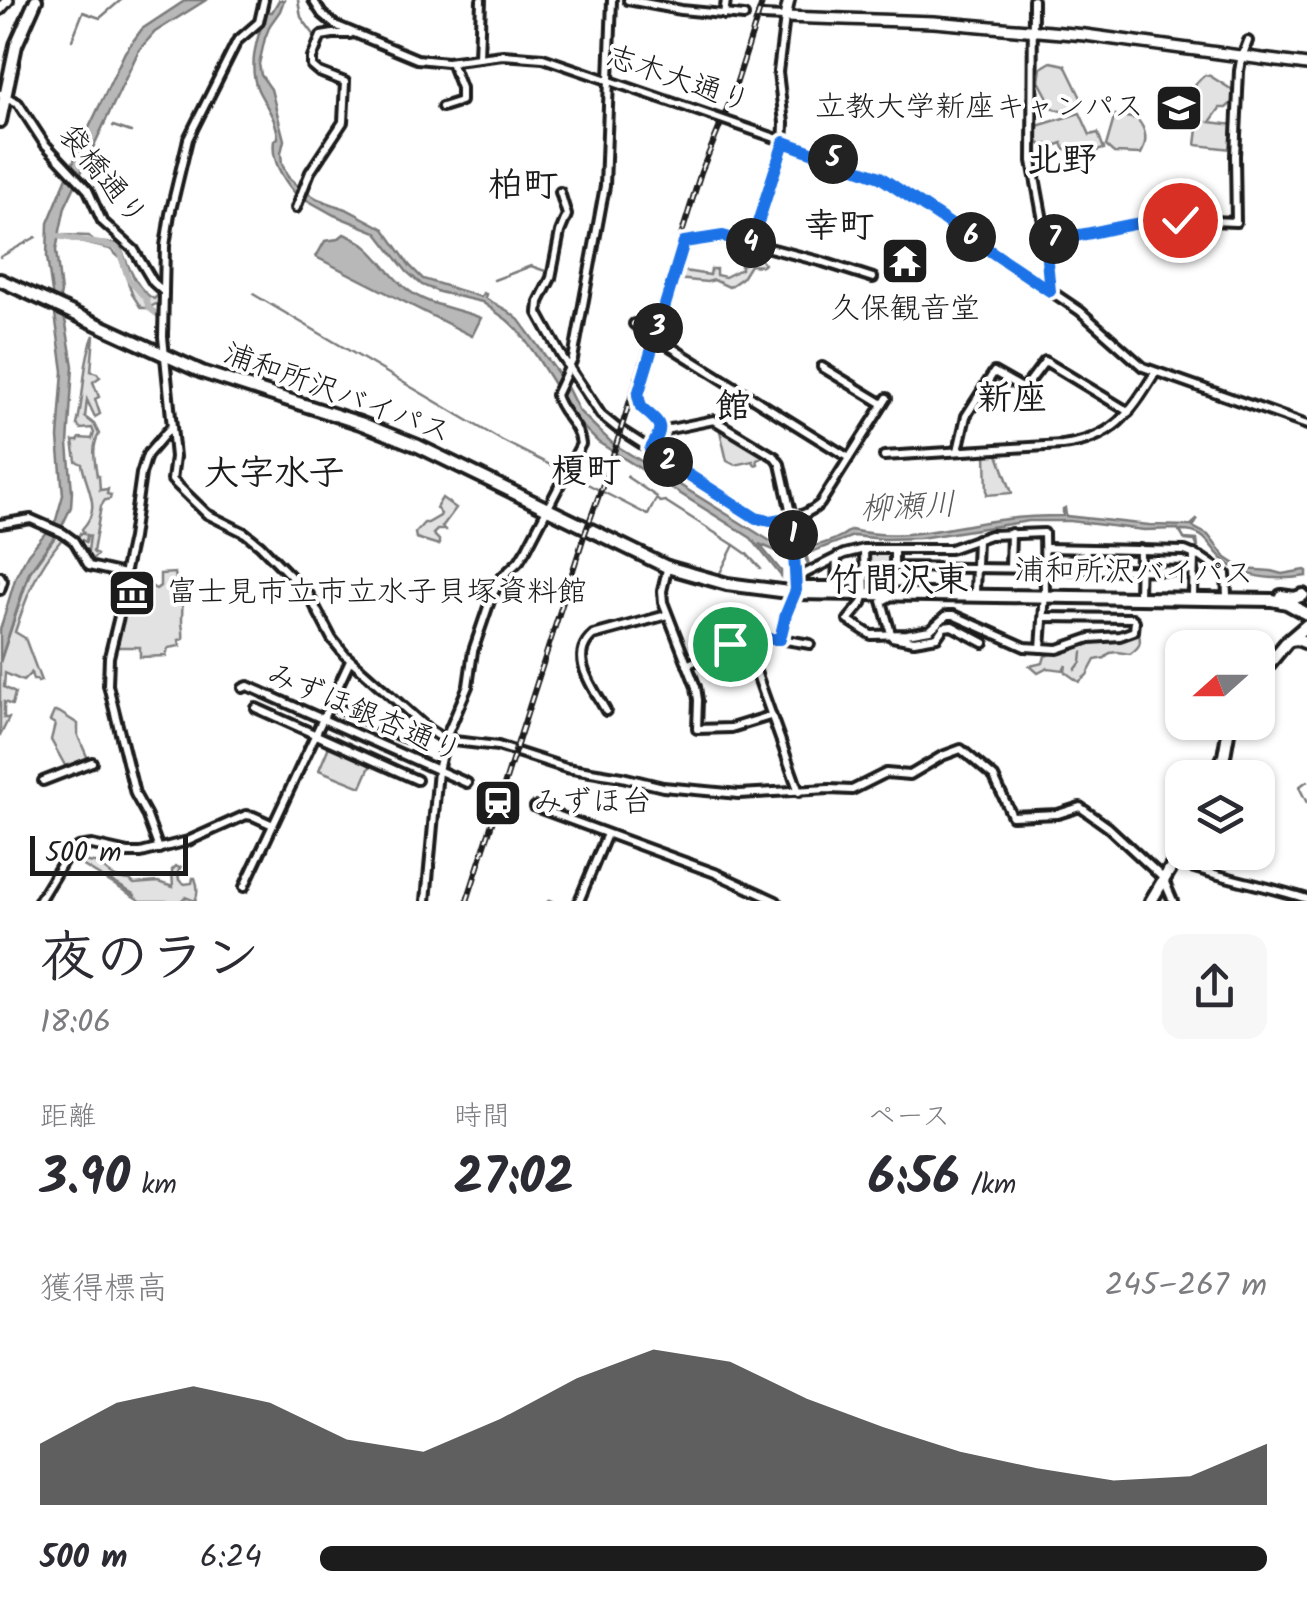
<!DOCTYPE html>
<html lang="ja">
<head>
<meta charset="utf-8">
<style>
  :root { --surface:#fff; --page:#f7f7f7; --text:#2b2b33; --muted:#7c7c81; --accent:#1c1c1c }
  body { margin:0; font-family:Kalam,"Klee One",sans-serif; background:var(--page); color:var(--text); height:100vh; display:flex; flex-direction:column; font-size:38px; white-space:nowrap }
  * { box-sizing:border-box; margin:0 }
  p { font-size:32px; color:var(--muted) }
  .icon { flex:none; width:55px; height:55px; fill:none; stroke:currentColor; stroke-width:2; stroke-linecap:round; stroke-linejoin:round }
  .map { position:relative; height:901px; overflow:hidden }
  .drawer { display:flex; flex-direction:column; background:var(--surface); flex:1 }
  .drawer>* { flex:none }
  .needle { width:65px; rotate:249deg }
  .fabs { position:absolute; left:1165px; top:630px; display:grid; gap:20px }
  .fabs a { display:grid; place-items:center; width:110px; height:110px; border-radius:20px; background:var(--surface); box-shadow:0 2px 8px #0004; font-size:50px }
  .scale { position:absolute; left:30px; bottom:25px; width:158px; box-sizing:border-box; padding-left:10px; border:5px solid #1c1c1c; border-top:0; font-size:28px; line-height:35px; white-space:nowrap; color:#1c1c1c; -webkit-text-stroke:8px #fff; paint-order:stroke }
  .pin { position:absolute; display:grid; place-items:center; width:85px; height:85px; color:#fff; margin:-42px; border:5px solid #fff; border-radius:50%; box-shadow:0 2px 10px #0007 }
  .km { position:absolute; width:50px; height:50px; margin:-25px; border-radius:50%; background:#222; color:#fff; font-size:28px; line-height:50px; text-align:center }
  .round { display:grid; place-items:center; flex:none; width:105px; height:105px; border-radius:20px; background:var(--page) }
  .overview { display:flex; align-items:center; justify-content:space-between; height:170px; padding:0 40px }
  h1 { font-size:55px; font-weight:700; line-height:75px }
  .figures { display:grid; grid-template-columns:repeat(3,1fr); gap:15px; height:170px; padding:10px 40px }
  .figures div { display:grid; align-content:center }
  .figures b { font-size:50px; font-weight:700 }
  .figures small { font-size:28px; font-weight:400 }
  .figures p { font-size:28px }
  .chart { height:280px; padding:20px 40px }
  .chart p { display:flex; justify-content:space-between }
  .chart svg { width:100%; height:180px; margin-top:10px; fill:var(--accent); opacity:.7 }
  ul { padding:0 40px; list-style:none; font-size:32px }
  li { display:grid; grid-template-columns:160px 120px 1fr; align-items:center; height:75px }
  li i { height:25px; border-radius:12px; background:var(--accent) }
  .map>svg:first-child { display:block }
</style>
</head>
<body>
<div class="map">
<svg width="1307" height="901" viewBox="0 0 1307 901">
  <rect width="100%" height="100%" fill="#fff"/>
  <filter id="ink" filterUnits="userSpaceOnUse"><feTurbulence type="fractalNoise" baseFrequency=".01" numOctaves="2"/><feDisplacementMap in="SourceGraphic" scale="20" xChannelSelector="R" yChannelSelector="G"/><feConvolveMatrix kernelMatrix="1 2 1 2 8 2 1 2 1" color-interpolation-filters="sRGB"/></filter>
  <g filter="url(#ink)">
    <!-- green -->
    <g fill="#e2e2e2" stroke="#7f7f7f" stroke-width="2.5">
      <path d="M 1051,62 L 1065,65 L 1083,102 L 1078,103 L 1075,108 L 1068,113 L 1054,109 L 1039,81 L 1041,68 Z"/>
      <path d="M 1205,75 L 1210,76 L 1234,91 L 1235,100 L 1226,108 L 1220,108 L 1210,122 L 1235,125 L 1232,149 L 1196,145 L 1199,121 L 1205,121 C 1186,106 1185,90 1205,75 Z"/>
      <path d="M 1080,113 L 1090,135 L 1098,133 L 1104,149 L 1092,152 L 1090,148 L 1079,151 L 1077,146 L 1065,150 L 1062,143 L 1052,147 L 1051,144 L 1041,145 L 1036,138 L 1037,126 Z"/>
      <path d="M 1115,115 L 1137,119 C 1147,130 1148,141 1141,154 L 1114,153 L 1106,146 Z"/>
      <path d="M 62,235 L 89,236 L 94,242 L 119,244 C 128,264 135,289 154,299 L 161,292 L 162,301 L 148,308 L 141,308 L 132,294 L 120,258 L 110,249 L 62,238 Z"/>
      <path d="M 757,255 L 764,264 L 762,266 L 750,265 L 742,278 L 729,287 L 714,280 L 707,282 L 677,279 L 677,270 L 710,275 L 711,269 L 716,269 L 716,275 L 725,277 L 741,269 L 741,265 L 748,263 Z"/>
      <path d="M 94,335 L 91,371 L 97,373 L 100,377 L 93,382 L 99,397 L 95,399 L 100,414 L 95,417 L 87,400 L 85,417 L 94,424 L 99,434 C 91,448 95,461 97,476 L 99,476 L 100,490 L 108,489 L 107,494 L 111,495 L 110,499 L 105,500 L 101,506 L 93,552 L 97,555 L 90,562 L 87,558 L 90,536 L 87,535 L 86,542 L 78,538 L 80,533 L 84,534 L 82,529 C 103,507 86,489 82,464 L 76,461 L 73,441 L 78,441 L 80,438 L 92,439 L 94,433 L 92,428 L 81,429 L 77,425 C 85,395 82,363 94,335 Z"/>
      <path d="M 722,428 L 766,454 L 766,456 L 757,460 L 758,464 L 755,465 L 753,461 L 735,465 L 727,461 L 720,431 Z"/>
      <path d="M 997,452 L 1012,493 L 987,495 L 986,453 Z"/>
      <path d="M 442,498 L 456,508 L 442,527 L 445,530 L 437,530 L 433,534 L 439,540 L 439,545 L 416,538 L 415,533 L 424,523 L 428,523 L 440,516 L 441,514 L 436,508 Z"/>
      <path d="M 58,533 L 71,540 L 71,544 L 62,539 C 36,570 27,595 15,632 L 25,638 L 41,681 L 38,682 L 37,680 L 33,680 L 31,673 L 23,681 L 5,673 L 4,687 L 15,693 L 12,705 L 4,702 L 4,718 L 9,718 L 0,736 L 0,662 L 30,572 Z"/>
      <path d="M 869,550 L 893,553 L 892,589 L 867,586 L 866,552 Z"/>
      <path d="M 175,573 L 179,596 L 182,596 C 183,605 182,612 182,621 C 182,626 184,632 183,639 L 179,640 L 180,646 L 168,648 L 166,656 L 140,657 L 140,647 L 117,647 L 119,640 L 114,639 L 128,590 L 138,589 L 139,579 L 156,589 L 160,586 L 160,574 Z"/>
      <path d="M 1138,631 C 1142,643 1140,647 1130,654 L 1117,652 L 1110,653 L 1105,658 L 1095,660 L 1087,675 L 1079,682 L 1065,672 L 1066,665 L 1063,670 L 1048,668 L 1038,673 L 1030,666 L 1043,663 L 1045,656 L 1088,641 Z"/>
      <path d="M 54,712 L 59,712 L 78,724 L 78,736 L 89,761 L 67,769 L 51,740 L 55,724 L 50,721 Z"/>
      <path d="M 330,744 L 372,762 L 361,787 L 319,770 Z"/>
      <path d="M 82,861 L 101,864 C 106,874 119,880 130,880 L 134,884 L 158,882 L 173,887 L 172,870 L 176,866 L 179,868 L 181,866 L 178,872 L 179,880 L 185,884 L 192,883 L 193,878 L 195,878 C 198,886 199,893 195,901 L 185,897 L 181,901 L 141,901 L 82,865 Z"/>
    </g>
    <!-- water -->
    <g fill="#b8b8b8" stroke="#7a7a7a" stroke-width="2.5">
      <path d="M 186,0 L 206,0 L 155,32 L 139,50 L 65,207 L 56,250 L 61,293 L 59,302 L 66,324 L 73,366 L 68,444 L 72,491 L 71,507 L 62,526 L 29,572 L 0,662 L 0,630 L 16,576 L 28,554 L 56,520 L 63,495 L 58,438 L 63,371 L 47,257 L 48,223 L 77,153 L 125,52 L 142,29 Z"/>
      <path d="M 279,0 L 284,0 L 280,11 L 270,25 L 265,38 L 259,64 L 261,75 L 271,89 L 284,140 L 281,153 L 282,164 L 288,177 L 301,189 L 318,199 L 348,210 L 384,229 L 410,266 L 423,279 L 481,297 L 483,293 L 486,294 L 485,298 L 508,311 L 519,320 L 565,383 L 579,411 L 612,443 L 770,541 C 798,552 827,547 851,530 C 903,542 948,527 999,520 C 1020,517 1041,516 1063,516 L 1063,509 L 1065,508 L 1066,516 L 1149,525 L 1190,526 L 1198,519 L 1193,527 L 1208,535 L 1226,558 L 1243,569 L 1271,571 L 1282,574 L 1305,570 L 1307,571 L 1307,576 C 1281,580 1252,580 1230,565 C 1208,551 1211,530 1180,531 L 1184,539 L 1197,540 L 1198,548 L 1195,541 L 1185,540 L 1178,529 L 1144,530 L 1070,521 L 1029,521 L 920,538 L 884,539 L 853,536 L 806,554 L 809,565 L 803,555 L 781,553 L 759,544 L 781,571 L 781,576 L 751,538 L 598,442 L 577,421 L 535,354 L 518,330 L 507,320 L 482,302 L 439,292 L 422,285 L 407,272 L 376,232 L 334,215 L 307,200 L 298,192 L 295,193 C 283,179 271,161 274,141 L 278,138 C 277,120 266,106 258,90 C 247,66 258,35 266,12 L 272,12 Z"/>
      <path d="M 344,234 C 377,246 383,271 408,290 C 428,306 457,308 481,318 L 472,336 L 316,257 L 325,241 L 338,239 Z"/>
    </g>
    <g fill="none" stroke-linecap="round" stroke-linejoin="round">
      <!-- stream -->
      <g stroke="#7a7a7a" stroke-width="2.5">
        <path d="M 298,0 L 301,17 L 315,36"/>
        <path d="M 72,40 L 83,12 L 100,18 L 121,0"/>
        <path d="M 113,126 L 131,132"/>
        <path d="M 0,257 L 36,237"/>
        <path d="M 494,280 L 531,266 L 548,272"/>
        <path d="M 253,294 L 501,440 L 564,472"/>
        <path d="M 568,474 L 648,515 L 656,499 L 660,502 L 665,501 L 734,545 L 719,575 L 723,577"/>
        <path d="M 628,476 L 627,477 L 657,497"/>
        <path d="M 734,545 L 747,554 L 761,569"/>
        <path d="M 1075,670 L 1081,662 L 1082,652"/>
        <path d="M 1307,781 L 1299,787 L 1307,803"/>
        <path d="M 110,880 L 135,895"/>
        <path d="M 548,901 L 552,901"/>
      </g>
      <!-- river -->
      <path stroke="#b8b8b8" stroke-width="6" d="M 53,235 L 116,247 L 121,254 L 128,278 L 146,299 L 149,308 L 158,315"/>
      <!-- secondary casing -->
      <g stroke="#1c1c1c" stroke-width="14">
        <g id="secondary">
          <path d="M 264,0 L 259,22 L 237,41 L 188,139 L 170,214 L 165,246 L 163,337 L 175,457 L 172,480 L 207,514 L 245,533 L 260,545 L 309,595 L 332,639 L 345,655 L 429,730 L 445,740 L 498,746 L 566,768 L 622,777 L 663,787 L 739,794 L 829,789 L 852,790 L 886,773 L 910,775 L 942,756 L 961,749 L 994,777 L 1012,816 L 1058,814 L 1080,807 L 1108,827 L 1163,878 L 1173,901"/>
          <path d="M 313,0 L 322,14 L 335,25 L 417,59 L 447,62 L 503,55 L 543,58 L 689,108"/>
          <path d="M 628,0 L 681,10 L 744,16"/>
          <path d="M 1033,0 L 1032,161 L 1042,215 L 1050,291"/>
          <path d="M 724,15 L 726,0"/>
          <path d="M 479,58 L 481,0"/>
          <path d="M 0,94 L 18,103 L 44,143 L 88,190 L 102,221 L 134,250 L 153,282 L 164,292"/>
          <path d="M 442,107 L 461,101 L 461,88 L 451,62"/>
          <path d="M 781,140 L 868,172 L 901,190 L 1080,311 L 1143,367 L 1307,425"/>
          <path d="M 560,192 L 567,215 L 560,232 L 551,278 L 539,302 L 538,313 L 561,355 L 601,415 L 617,428"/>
          <path d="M 296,208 L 310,172 L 343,122 L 345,82 L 319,72 L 312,66 L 312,58 L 321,36 L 333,34 L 350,34"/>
          <path d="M 1045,239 L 1075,236 L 1162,219 L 1236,222 L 1235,156 L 1239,71 L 1241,60 L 1248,41"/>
          <path d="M 751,244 L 783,148 L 784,123 L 778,72 L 785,17 L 762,16"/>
          <path d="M 634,324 L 849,458"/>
          <path d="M 822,367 L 883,404"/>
          <path d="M 622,431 L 756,517 C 776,524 804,518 820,504 L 887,398"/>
          <path d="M 660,431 L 714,420 L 775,457 L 780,464 L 791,513 L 796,589 L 785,615 L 780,639 C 744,637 719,650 687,665"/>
          <path d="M 650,450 C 675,409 643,425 638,395 L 685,243 L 727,237 L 823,262 L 873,278"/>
          <path d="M 958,451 L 966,416 L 994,372 L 1024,389 L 1045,361 L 1129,412"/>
          <path d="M 884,456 L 1062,445 C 1113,439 1130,414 1155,373"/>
          <path d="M 0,524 L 31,519 L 63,533 L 74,541 L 89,566 L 124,574"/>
          <path d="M 1046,548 L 1185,551 L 1202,558 L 1226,574 L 1227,596"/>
          <path d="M 864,549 L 865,594 L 862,603 L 848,620 L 871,635 L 907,634 L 930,630 L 947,615 L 953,615 L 1025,647 L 1058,649 L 1090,638 L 1120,636 L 1134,631 L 1135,621 L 1132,618 L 1044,617"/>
          <path d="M 894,550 L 894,564 L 896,567 L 1193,571"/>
          <path d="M 837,557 L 836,586 L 804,586 L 800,584 L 802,575 L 844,554 L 864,549 L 950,549 L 990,535 L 1044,533 L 1045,593 L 1041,648"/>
          <path d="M 668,565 L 662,591 L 663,602 L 696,687 L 698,700 L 697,729 L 731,728 L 770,716"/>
          <path d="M 1010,568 L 1011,533"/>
          <path d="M 1084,569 L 1086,549"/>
          <path d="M 0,576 L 3,581 L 0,590"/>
          <path d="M 975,592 L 977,539"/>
          <path d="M 1193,595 L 1194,554"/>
          <path d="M 888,598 L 882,601 L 892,637 L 914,641 L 937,637 L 944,627 L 952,626 L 984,643"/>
          <path d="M 1139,598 L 1140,549"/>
          <path d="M 780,639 L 810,644"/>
          <path d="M 745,641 L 799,792"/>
          <path d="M 243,688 L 248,686 L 467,783"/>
          <path d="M 330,704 L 406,738"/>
          <path d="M 256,708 L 417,780"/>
          <path d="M 606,711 C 594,688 567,657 593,635 L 667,615"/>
          <path d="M 43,781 L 92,762"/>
          <path d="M 535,807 L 715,873 L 776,901"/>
          <path d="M 159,849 L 146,814 L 135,794 L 108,685 L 109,657 L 123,600 L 125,570 L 132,538 L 141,474 L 147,455 L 171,427"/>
          <path d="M 1179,863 C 1221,878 1264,885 1307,899"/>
          <path d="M 244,887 L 350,661"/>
          <path d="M 39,901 L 67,855 L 78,847 L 92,845 L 128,853 L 141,853 L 188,841 L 246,815 L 253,816 L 273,825"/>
          <path d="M 426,901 L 438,771 L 445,740 L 468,686 L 473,651 L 491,598 L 501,578 L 519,561 L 527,548 L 581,444 C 579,423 560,413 556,395 L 573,359 L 605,186 L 612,0"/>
          <path d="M 579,901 L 607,834"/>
        </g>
      </g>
      <!-- primary casing -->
      <g stroke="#1c1c1c" stroke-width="16">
        <g id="primary">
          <path d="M 789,0 L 785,17 L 934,22 L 1085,35 L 1307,65"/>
          <path d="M 0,9 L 8,0"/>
        </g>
      </g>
      <!-- highway casing -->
      <g stroke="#1c1c1c" stroke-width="18">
        <g id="highway">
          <path d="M 0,121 L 16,45 L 36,0"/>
          <path d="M 0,280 L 202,372 L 360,423 L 418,446 L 667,567 L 727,584 L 796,593 L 1272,600 L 1287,603 L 1307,614"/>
          <path d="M 1281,596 L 1295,598 L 1303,595"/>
          <path d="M 1290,640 L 1297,639 L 1307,643"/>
          <path d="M 1258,677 L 1286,643 L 1307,625"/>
          <path d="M 1214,778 L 1224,756 L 1230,722"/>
          <path d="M 1151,901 L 1182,849"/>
        </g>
      </g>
      <!-- secondary -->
      <use href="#secondary" stroke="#fff" stroke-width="6"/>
      <!-- primary -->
      <use href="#primary" stroke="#fff" stroke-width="9"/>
      <!-- highway -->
      <use href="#highway" stroke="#fff" stroke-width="10"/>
      <!-- rail casing -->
      <g stroke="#1c1c1c" stroke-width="6">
        <path id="rail" d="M 467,901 L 584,536 L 609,468 L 701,172 L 732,97 L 763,0"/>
      </g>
      <!-- rail -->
      <use href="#rail" stroke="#fff" stroke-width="2.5" stroke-dasharray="8" stroke-linecap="butt"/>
      <!-- secondary-bridge casing -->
      <g stroke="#1c1c1c" stroke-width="14" stroke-linecap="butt">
        <path id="secondary-bridge" d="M 689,108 L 781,140"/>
      </g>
      <!-- secondary-bridge -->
      <use href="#secondary-bridge" stroke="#fff" stroke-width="6"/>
    </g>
  </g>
  <g fill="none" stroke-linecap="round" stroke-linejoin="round" filter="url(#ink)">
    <!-- route casing -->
    <g stroke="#fff" stroke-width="20">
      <path id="route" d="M 730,644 L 754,639 L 780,639 L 786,614 L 796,590 L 792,517 L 770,521 L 756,518 L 650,450 C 665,425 662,425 641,407 L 638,395 L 684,242 L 723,236 L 751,244 L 784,142 L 880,177 L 1050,291 L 1045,239 C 1091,238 1134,218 1180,220"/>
    </g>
    <!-- route -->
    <use href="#route" stroke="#1a73e8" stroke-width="12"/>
  </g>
  <!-- icons -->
  <defs>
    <g id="university-square" transform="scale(2.5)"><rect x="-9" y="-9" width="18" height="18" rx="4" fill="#1c1c1c" stroke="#fff"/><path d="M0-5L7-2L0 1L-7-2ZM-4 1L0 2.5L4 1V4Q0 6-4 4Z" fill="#fff"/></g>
    <g id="temple-square" transform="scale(2.5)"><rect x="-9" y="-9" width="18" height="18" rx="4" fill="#1c1c1c" stroke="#fff"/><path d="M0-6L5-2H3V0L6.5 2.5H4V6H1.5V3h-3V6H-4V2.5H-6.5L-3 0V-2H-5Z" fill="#fff"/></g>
    <g id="museum-square" transform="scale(2.5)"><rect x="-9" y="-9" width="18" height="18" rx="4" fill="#1c1c1c" stroke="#fff"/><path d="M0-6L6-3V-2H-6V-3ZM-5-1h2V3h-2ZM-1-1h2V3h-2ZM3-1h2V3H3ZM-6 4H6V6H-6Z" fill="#fff"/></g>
    <g id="station-square" transform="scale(2.5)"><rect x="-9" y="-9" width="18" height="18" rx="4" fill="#1c1c1c" stroke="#fff"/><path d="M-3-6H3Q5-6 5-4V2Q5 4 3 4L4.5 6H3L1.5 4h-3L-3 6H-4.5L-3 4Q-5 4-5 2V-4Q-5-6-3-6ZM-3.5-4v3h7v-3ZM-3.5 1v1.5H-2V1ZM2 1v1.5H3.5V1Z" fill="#fff"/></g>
  </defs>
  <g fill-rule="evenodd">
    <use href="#university-square" x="1179" y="108"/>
    <use href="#temple-square" x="905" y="261"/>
    <use href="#museum-square" x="132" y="593"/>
    <use href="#station-square" x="498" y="803"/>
  </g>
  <g text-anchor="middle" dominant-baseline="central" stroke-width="8" stroke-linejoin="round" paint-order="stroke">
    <!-- street labels -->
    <g font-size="30" fill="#1c1c1c" stroke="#fff">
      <text transform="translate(678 80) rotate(19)">志木大通り</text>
      <text transform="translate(102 176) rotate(51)">袋橋通り</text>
      <text transform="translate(337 394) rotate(20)">浦和所沢バイパス</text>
      <text transform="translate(1134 573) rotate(1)">浦和所沢バイパス</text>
      <text transform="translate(364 714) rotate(23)">みずほ銀杏通り</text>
    </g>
    <!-- poi labels -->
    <g font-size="30" fill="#1c1c1c" stroke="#fff" text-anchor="start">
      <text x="1144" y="108" text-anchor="end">立教大学新座キャンパス</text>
      <text x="905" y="310" text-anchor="middle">久保観音堂</text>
      <text x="167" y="593">富士見市立市立水子貝塚資料館</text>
      <text x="533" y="803">みずほ台</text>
    </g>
    <!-- water labels -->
    <g font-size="32" font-style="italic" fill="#5a5a5a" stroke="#fff">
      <text transform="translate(908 508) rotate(-3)">柳瀬川</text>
    </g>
    <!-- quarter labels -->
    <g font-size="35" font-weight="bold" fill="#1c1c1c" stroke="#fff">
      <text x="1062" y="162">北野</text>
      <text x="523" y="187">柏町</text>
      <text x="839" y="228">幸町</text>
      <text x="1012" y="400">新座</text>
      <text x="733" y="408">館</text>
      <text x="586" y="473">榎町</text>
      <text x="274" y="475">大字水子</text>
      <text x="899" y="582">竹間沢東</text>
    </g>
  </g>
</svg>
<div class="fabs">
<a><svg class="needle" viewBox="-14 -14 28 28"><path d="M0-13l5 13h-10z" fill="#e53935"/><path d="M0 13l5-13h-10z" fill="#7c7c81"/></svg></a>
<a><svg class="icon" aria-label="layers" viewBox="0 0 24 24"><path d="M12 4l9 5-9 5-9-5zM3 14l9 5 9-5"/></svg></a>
</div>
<div class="scale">500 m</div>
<div class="pin" style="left:730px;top:644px;background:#1e9e55"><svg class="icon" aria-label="arrive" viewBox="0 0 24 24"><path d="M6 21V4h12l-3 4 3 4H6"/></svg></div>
<div class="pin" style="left:1180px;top:220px;background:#d93025"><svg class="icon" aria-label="check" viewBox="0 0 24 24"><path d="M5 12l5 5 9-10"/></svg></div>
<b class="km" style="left:793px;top:535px">1</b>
<b class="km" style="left:668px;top:462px">2</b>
<b class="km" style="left:658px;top:328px">3</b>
<b class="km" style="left:751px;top:243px">4</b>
<b class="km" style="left:833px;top:159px">5</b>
<b class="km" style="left:971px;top:237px">6</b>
<b class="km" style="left:1054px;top:239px">7</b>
</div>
<section class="drawer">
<div class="overview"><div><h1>夜のラン</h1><p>18:06</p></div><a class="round"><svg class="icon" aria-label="share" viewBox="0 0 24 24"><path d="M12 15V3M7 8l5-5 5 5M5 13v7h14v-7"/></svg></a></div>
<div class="figures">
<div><p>距離</p><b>3.90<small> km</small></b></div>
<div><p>時間</p><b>27:02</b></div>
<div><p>ペース</p><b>6:56<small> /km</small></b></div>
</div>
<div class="chart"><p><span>獲得標高</span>245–267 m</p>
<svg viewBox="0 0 160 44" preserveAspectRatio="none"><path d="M0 44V29L10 19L20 15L30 19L40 28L50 31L60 23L70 13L80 6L90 9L100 18L110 25L120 31L130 35L140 38L150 37L160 29V44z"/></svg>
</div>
<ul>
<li><b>500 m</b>6:24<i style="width:100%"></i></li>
</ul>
</section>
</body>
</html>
